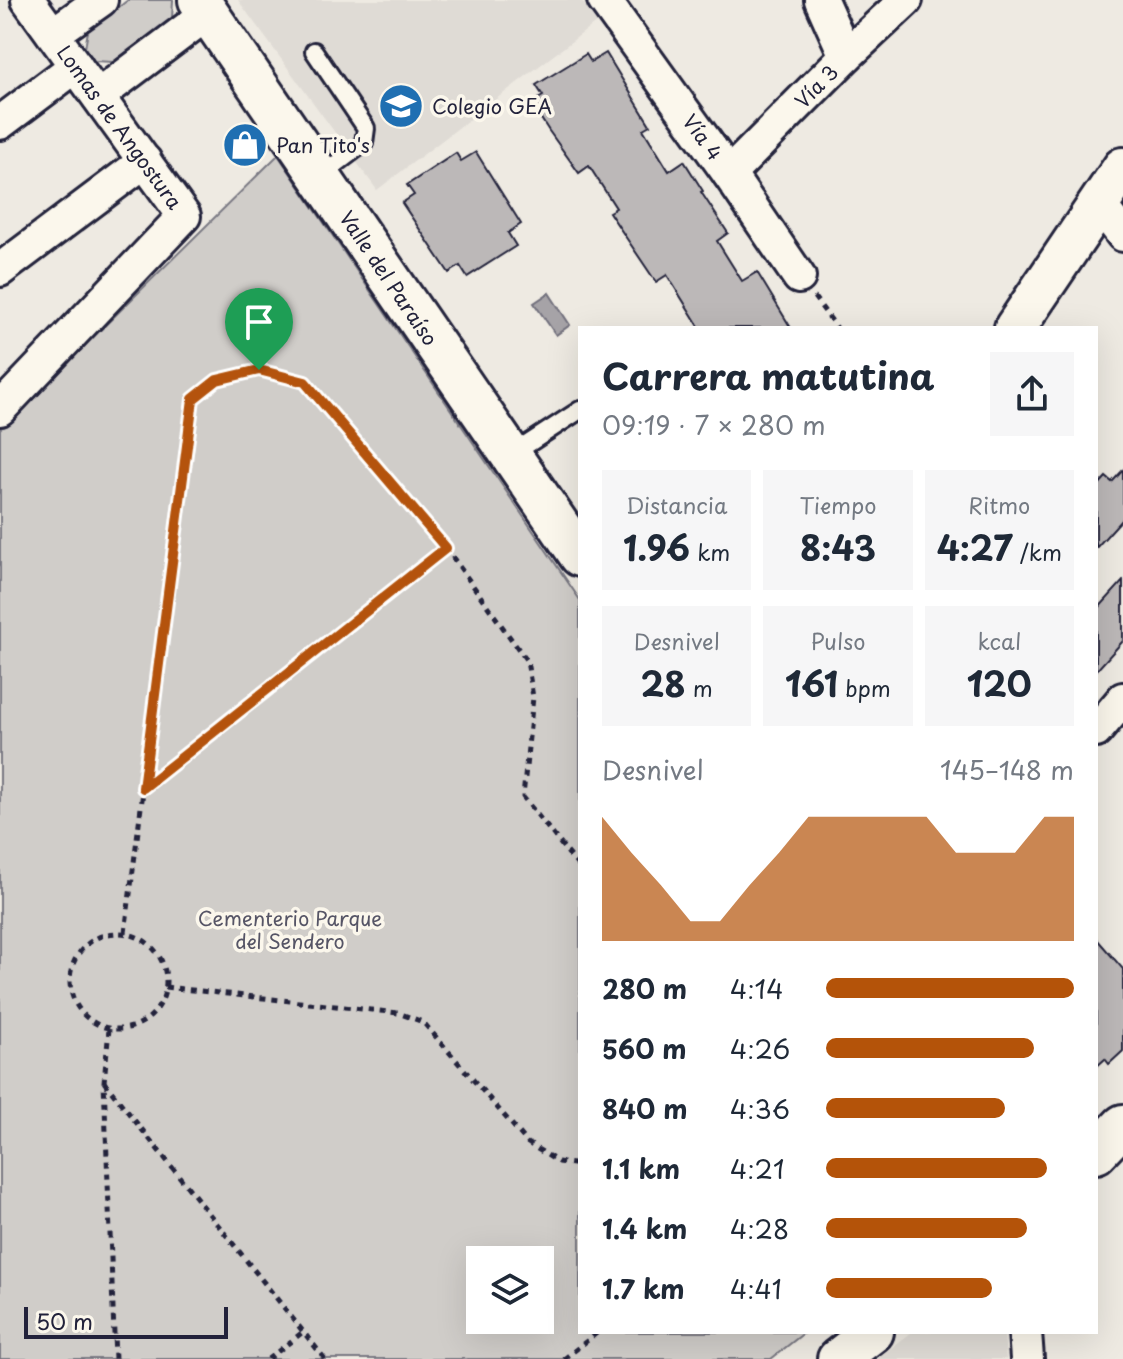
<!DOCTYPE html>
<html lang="es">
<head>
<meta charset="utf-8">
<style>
  :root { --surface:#fff; --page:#f6f6f7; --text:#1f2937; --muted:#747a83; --accent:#b45309 }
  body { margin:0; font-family:"Playpen Sans",sans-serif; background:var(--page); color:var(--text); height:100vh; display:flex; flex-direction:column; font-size:30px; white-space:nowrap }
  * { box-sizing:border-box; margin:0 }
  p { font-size:26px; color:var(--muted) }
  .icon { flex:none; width:44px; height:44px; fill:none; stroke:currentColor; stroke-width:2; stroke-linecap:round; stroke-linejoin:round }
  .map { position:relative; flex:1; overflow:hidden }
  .details { position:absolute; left:578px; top:326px; width:520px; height:1008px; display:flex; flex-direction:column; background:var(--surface); border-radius:0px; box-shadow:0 8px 32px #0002 }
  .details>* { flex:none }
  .controls { position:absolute; left:466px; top:1246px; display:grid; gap:16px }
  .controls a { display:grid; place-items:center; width:88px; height:88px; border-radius:0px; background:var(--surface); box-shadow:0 8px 32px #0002; font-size:40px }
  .scale { position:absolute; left:24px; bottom:20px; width:204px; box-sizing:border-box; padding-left:8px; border:4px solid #22223b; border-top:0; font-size:22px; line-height:28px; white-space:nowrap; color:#22223b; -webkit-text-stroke:6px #fbf7ec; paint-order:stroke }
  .pin { position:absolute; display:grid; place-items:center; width:68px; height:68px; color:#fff; margin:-82px -34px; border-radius:50% 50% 50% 0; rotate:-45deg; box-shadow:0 0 8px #0007 }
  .pin .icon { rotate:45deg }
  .round { display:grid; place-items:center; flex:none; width:84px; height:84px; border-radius:0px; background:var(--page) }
  .head { display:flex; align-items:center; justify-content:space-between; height:136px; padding:0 24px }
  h1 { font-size:36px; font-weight:700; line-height:60px }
  .figures { display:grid; grid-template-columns:repeat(3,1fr); gap:12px; height:136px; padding:8px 24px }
  .figures div { display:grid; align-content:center; border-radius:0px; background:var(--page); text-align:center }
  .figures b { font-size:34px; font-weight:700 }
  .figures small { font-size:22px; font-weight:400 }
  .figures p { font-size:22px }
  .chart { height:224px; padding:16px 24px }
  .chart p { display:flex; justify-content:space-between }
  .chart svg { width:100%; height:144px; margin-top:8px; fill:var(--accent); opacity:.7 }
  ul { padding:0 24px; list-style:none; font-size:26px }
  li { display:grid; grid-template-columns:128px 96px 1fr; align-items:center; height:60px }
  li i { height:20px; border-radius:10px; background:var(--accent) }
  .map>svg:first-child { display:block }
</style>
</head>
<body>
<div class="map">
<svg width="1123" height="1359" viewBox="0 0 1123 1359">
  <rect width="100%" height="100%" fill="#eeeae2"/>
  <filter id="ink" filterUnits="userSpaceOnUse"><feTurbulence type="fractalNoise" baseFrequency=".0125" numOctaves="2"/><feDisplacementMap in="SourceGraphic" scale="16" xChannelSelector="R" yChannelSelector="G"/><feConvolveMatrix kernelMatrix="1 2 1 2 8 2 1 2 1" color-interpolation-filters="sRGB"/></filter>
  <g filter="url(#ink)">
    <!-- built -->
    <g fill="#dfdbd5">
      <path d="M 238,0 L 581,0 L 597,22 L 377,190 Z"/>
      <path d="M 912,1332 L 1004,1332 L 1006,1359 L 877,1359 Z"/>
    </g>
    <!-- green -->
    <g fill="#d0cdc9" stroke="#797882" stroke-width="2" fill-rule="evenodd">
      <path d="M 128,0 L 173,0 L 172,19 L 113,62 L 94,61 L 85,48 L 88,31 Z"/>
      <path d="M 278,155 L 580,600 L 580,1332 L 805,1332 L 771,1359 L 0,1359 L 0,429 ZM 480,1260 L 540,1260 L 540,1320 L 480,1320 Z"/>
    </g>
    <!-- water -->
    <path fill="#a6a3a7" stroke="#716f7c" stroke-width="2" d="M 549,293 L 570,325 L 556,335 L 534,303 Z"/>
    <!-- building -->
    <g fill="#bcb8b8" stroke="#22223b" stroke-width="2">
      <path d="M 606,53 L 650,125 L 643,129 L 669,171 L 684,161 L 703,191 L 701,192 L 728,233 L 717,241 L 742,281 L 757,272 L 791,328 L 700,328 L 667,275 L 656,282 L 627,239 L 609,212 L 616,208 L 589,166 L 579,173 L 549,131 L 531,103 L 543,96 L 536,85 L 586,54 L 591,62 Z"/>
      <path d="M 476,152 L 521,224 L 508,233 L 516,246 L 467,277 L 460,266 L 449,273 L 402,203 L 414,195 L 407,185 L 456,153 L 461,161 Z"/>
      <path d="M 1123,470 L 1123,518 L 1096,548 L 1096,488 L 1106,477 L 1112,482 Z"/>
      <path d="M 1123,581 L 1123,641 L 1096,671 L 1096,611 Z"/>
      <path d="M 1096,938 L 1123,969 L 1123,1051 L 1109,1064 L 1105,1059 L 1096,1067 Z"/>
    </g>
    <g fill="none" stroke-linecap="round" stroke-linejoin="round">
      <!-- service casing -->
      <g stroke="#22223b" stroke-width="22">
        <g id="service">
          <path d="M 314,51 L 366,128 L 364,143 L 320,176"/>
          <path d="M 511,455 L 580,410"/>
        </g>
      </g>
      <!-- minor casing -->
      <g stroke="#22223b" stroke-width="38">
        <g id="minor">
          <path d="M 604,0 L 729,174 L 799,277"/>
          <path d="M 821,0 L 846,56"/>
          <path d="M 53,34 L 101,0"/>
          <path d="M 98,96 L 208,13"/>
          <path d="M 0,123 L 76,66"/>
          <path d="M 729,174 L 846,56 L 906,0"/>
          <path d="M 1099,204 L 1123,235"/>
          <path d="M 0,270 L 145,161"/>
          <path d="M 0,409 L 184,216 L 28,0"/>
          <path d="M 1096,731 L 1123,699"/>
          <path d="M 1025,1332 L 1027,1359"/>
        </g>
      </g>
      <!-- tertiary casing -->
      <g stroke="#22223b" stroke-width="46">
        <g id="tertiary">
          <path d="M 199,0 L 580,556"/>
          <path d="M 1015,328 L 1123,168"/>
          <path d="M 1096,1153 L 1123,1125"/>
          <path d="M 838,1359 L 873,1332"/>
        </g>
      </g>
      <!-- path -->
      <g stroke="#22223b" stroke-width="5" stroke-dasharray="6 6" stroke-linecap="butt">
        <path d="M 814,297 L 837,328"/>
        <path d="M 143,788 L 446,548"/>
        <circle cx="118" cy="981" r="48"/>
        <path d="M 125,933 L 193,399 L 217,380 L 259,370 L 305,382 L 446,548 L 527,661 L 533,697 L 523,797 L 580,868"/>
        <path d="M 165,987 L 398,1013 L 423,1022 L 528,1143 L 558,1162 L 580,1165"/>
        <path d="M 109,1029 L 104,1082 L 115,1359"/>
        <path d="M 104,1082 L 325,1359"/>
        <path d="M 268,1359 L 303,1332"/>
        <path d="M 564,1359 L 598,1332"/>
      </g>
      <!-- service -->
      <use href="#service" stroke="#fbf7ec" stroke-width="16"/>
      <!-- minor -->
      <use href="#minor" stroke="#fbf7ec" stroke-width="32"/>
      <!-- tertiary -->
      <use href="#tertiary" stroke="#fbf7ec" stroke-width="40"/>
    </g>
  </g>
  <g fill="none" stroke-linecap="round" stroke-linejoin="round" filter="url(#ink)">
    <!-- route casing -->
    <g stroke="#fff" stroke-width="16">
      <path id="route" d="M 259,370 L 305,382 L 446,548 L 143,788 L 193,399 L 217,380 Z"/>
    </g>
    <!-- route -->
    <use href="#route" stroke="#b45309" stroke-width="10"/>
  </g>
  <!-- icons -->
  <defs>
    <g id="school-disc" transform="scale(2.3)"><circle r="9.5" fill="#1f6fb2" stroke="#fbf7ec"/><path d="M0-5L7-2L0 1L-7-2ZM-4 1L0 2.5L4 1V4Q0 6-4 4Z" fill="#fff"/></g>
    <g id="shop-disc" transform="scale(2.3)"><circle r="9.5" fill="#1f6fb2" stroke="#fbf7ec"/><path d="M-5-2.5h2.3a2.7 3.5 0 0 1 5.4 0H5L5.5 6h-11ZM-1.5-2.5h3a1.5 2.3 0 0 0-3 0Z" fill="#fff"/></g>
  </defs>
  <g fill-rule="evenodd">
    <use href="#school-disc" x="401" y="106"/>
    <use href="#shop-disc" x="245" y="145"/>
  </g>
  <g text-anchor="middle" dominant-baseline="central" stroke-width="7" stroke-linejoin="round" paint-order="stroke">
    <!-- street labels -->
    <g font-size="20" fill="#22223b" stroke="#fbf7ec">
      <text transform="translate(816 86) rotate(-45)">Vía 3</text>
      <text transform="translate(120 127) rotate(54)">Lomas de Angostura</text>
      <text transform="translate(703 137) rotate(54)">Vía 4</text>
      <text transform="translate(389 278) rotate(56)">Valle del Paraíso</text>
    </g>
    <!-- poi labels -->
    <g font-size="20" fill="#22223b" stroke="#fbf7ec" text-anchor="start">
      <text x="432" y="106">Colegio GEA</text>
      <text x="276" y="145">Pan Tito's</text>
    </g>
    <!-- park labels -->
    <g font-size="20" fill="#565566" stroke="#fbf7ec">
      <text x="290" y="918">Cementerio Parque<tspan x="290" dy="23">del Sendero</tspan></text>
    </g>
  </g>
</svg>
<div class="controls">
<a><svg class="icon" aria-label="layers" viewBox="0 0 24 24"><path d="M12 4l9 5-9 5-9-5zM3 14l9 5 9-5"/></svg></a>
</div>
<div class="scale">50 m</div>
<div class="pin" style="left:259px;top:370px;background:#1e9e55"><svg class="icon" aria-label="arrive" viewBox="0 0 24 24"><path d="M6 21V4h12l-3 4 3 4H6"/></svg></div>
<section class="details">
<div class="head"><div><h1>Carrera matutina</h1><p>09:19 · 7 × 280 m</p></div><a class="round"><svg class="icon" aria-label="share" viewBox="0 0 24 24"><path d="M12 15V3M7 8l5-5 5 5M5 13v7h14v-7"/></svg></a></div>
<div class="figures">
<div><p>Distancia</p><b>1.96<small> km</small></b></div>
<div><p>Tiempo</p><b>8:43</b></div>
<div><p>Ritmo</p><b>4:27<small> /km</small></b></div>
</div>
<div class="figures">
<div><p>Desnivel</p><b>28<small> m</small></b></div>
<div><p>Pulso</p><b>161<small> bpm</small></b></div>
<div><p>kcal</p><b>120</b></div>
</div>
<div class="chart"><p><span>Desnivel</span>145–148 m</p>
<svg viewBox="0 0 160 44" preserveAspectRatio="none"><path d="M0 44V6L10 17L20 27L30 38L40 38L50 27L60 17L70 6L80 6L90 6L100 6L110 6L120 17L130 17L140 17L150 6L160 6V44z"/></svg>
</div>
<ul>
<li><b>280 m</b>4:14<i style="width:100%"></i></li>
<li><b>560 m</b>4:26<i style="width:84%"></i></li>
<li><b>840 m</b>4:36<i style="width:72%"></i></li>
<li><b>1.1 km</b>4:21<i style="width:89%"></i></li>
<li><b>1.4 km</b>4:28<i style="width:81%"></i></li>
<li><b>1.7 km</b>4:41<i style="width:67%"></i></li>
</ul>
</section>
</div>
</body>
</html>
